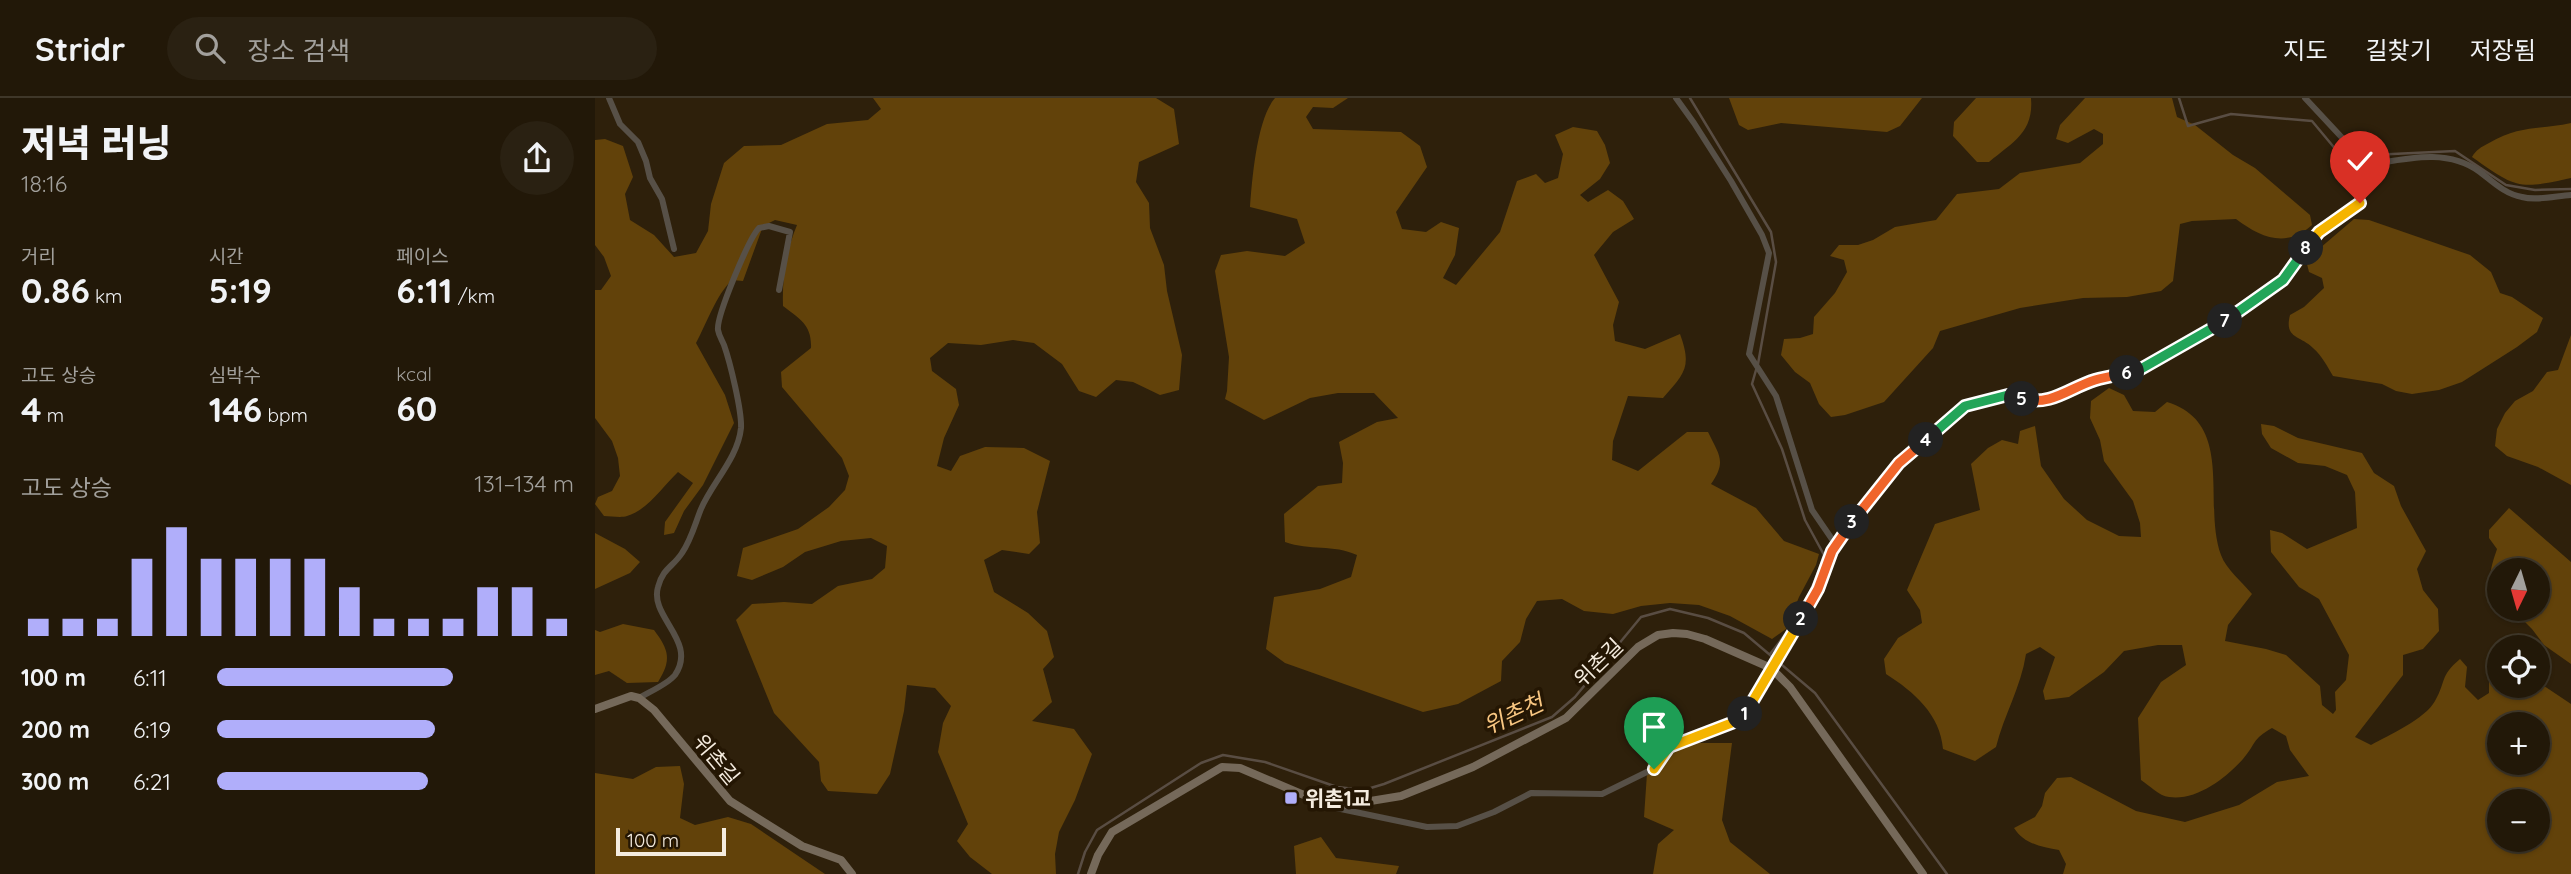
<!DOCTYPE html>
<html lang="ko">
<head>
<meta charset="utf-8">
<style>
  :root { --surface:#221808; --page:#2a2112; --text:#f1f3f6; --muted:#a2a09c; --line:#3f3729; --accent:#b0aefa }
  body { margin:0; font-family:Quicksand,"Noto Sans KR",sans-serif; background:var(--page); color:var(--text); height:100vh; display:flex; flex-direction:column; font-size:26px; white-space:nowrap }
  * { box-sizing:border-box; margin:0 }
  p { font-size:23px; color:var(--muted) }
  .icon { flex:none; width:38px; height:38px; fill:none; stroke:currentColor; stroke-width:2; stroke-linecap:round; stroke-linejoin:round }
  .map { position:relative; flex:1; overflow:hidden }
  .details { display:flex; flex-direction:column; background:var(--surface); width:595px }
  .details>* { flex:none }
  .needle { width:46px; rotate:185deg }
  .controls { position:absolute; left:1892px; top:460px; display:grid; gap:14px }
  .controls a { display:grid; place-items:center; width:63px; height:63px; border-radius:50%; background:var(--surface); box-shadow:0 2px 5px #0004,0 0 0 2px var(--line); font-size:35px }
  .scale { position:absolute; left:21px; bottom:18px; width:110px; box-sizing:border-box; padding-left:7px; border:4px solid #f5ecdf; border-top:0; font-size:19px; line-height:24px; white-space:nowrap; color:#f5ecdf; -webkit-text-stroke:5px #241603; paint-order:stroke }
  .pin { position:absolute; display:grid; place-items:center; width:60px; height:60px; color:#fff; margin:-72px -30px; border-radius:50% 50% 50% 0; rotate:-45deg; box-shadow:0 0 7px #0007 }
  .pin .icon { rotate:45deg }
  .km { position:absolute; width:35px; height:35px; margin:-18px; border-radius:50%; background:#222; color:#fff; font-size:19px; line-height:35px; text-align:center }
  .round { display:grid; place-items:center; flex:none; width:74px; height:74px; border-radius:37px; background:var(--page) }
  .overview { display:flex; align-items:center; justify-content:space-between; height:119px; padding:0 21px }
  h1 { font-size:38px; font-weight:800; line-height:52px }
  .metrics { display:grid; grid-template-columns:repeat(3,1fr); gap:10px; height:119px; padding:7px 21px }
  .metrics div { display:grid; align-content:center }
  .metrics b { font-size:35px; font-weight:800 }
  .metrics small { font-size:19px; font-weight:400 }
  .metrics p { font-size:19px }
  .chart { height:196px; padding:14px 21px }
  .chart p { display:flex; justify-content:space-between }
  .chart svg { width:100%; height:126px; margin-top:7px; stroke:var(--accent); stroke-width:6 }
  ul { padding:0 21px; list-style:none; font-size:23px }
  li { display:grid; grid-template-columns:112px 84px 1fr; align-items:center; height:52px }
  li i { height:18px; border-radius:9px; background:var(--accent) }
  header { display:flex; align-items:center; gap:42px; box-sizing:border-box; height:98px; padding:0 35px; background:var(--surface); border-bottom:2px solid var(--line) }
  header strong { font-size:33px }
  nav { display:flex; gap:38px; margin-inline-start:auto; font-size:24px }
  .search { width:490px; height:63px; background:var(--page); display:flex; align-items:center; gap:18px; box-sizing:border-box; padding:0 24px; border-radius:38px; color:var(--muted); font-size:26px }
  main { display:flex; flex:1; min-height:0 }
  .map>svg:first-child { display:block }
</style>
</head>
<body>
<header>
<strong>Stridr</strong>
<div class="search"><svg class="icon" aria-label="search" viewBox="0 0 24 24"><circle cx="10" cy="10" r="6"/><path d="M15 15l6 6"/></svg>장소 검색</div>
<nav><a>지도</a><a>길찾기</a><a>저장됨</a></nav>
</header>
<main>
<section class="details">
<div class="overview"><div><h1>저녁 러닝</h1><p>18:16</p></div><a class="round"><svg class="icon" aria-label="share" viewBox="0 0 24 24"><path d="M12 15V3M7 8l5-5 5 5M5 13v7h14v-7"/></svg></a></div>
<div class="metrics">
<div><p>거리</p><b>0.86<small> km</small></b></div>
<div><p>시간</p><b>5:19</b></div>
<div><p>페이스</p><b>6:11<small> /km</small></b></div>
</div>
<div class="metrics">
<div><p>고도 상승</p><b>4<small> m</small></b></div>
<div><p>심박수</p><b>146<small> bpm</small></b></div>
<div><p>kcal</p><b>60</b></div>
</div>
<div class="chart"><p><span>고도 상승</span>131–134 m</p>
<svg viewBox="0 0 160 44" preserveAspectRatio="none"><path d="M5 44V38M15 44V38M25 44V38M35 44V17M45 44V6M55 44V17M65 44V17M75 44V17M85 44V17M95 44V27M105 44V38M115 44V38M125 44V38M135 44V27M145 44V27M155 44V38"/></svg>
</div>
<ul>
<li><b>100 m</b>6:11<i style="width:66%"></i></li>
<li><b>200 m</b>6:19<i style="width:61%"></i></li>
<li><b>300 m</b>6:21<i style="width:59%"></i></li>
</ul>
</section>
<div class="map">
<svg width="1976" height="776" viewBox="0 0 1976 776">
  <rect width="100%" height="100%" fill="#2e200b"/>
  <!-- forest -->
  <g fill="#62420a" fill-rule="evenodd">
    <path d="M 278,0 L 561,0 L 579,11 L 584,46 L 544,64 L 541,84 L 554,105 L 555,130 L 569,167 L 572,193 L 587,257 L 584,292 L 565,297 L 538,284 L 521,282 L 501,299 L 484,293 L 467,266 L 439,245 L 418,242 L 386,247 L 353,245 L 335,260 L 337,273 L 361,291 L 364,307 L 349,340 L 342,368 L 356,373 L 365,358 L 390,349 L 429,350 L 455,363 L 442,414 L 445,445 L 434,456 L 407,452 L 389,462 L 399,494 L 433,515 L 452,533 L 459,559 L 448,571 L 457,604 L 437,623 L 479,631 L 497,656 L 480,702 L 464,734 L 460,756 L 461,776 L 397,776 L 375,759 L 362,743 L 373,726 L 343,654 L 348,625 L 356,608 L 340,590 L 312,587 L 309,613 L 295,676 L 282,696 L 233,693 L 226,683 L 224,664 L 179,615 L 141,522 L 157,506 L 189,504 L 217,506 L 243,488 L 277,481 L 290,470 L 292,448 L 276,440 L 246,443 L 210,454 L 188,469 L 157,482 L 142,478 L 148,450 L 203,431 L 234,409 L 250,392 L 254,378 L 247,360 L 187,289 L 186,274 L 216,250 C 217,227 205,221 188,208 C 187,180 191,153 202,127 L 180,122 L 168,128 L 148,183 L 137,182 C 121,197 112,225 101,245 L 130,297 L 139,325 L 108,387 L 89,413 L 79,435 L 69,437 L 70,424 L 98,385 L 83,374 C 68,388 53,412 32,418 C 26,420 16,418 9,418 L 0,406 L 3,399 L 17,393 L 25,378 L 23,360 L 17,343 L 0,320 L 0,192 L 6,192 L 16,178 L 9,159 L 0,147 L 0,42 L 10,41 L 28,48 L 38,79 L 30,96 L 35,122 L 59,137 L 79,159 L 101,155 L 113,133 L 116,106 L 129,65 L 149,48 L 186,47 L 232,26 L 273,22 L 286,11 Z"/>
    <path d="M 680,0 L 753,0 L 738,10 L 718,9 L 711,19 L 718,31 L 806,34 L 825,48 L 832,69 L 801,114 L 807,131 L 831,134 L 846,124 L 864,130 L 860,157 L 848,180 L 861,187 L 905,134 L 922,83 L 941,76 L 950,85 L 963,80 L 968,56 L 960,37 L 978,29 L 1002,33 L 1010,47 L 1015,65 L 1005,81 L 985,97 L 993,104 L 1013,92 L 1028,103 L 1039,121 L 1018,134 L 999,157 L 1024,204 L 1018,227 L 1020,243 L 1050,251 L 1085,236 C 1097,269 1090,275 1068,300 L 1033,298 L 1018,343 L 1017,362 L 1043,373 L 1092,334 L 1113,334 C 1124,357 1132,363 1116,386 L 1161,410 L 1189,443 L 1224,456 L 1221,467 L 1204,499 L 1191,531 L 1177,541 L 1135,518 L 1104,507 L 1075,505 L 1046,508 L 1018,516 L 989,513 L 967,501 L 942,503 L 931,521 L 925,544 L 907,563 L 906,583 L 863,606 L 828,614 L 690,565 L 671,551 L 679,499 L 725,491 L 756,479 L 762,457 C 738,446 715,453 690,444 L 689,416 L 723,388 L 747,385 L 748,365 L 744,344 L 782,324 L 803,320 L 779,295 L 743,295 L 715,300 L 669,322 L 630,301 L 632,293 L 634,259 L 620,173 L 626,157 L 652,153 L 690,158 L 710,145 L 702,121 L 655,109 C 657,81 662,20 680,0 Z"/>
    <path d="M 1134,0 L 1327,0 L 1305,28 L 1292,34 L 1186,25 L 1153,32 L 1144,27 Z"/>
    <path d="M 1381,0 L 1436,0 C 1439,34 1418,44 1394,64 L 1382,64 L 1358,38 L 1359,24 Z"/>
    <path d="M 1490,0 L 1577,0 L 1582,19 L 1600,27 L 1638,57 L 1660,70 L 1715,117 L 1717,127 C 1691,151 1665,139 1641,121 L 1597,123 L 1585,126 L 1578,183 L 1566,193 L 1532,199 L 1488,200 L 1425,210 L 1345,233 L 1338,250 L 1289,304 L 1250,317 L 1236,319 L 1224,306 L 1215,285 L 1200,274 L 1186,257 L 1189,241 L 1205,240 L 1218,236 L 1219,219 L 1240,195 L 1252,174 L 1249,162 L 1235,158 L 1244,147 L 1263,147 L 1278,142 L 1300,129 L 1341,122 L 1362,96 L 1404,91 L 1425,75 L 1485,65 L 1508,46 L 1508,36 L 1499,31 L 1473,45 L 1461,41 L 1465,27 Z"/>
    <path d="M 1976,25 L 1976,80 C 1923,92 1921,90 1877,59 C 1881,52 1886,49 1894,45 C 1925,27 1944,32 1976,25 Z"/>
    <path d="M 1759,121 L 1774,122 L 1875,157 L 1896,174 L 1905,195 L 1917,199 L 1948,220 L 1942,234 L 1922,249 L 1867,284 L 1844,292 L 1817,296 L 1801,293 L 1787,286 L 1738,278 C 1732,268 1727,258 1718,250 C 1705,237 1689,241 1695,217 L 1709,209 L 1729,190 L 1727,180 L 1714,174 L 1711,162 Z"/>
    <path d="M 1976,237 L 1976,387 L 1943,369 L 1912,358 L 1900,348 L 1902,331 L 1910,315 L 1920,303 L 1938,293 L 1952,274 L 1963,272 Z"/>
    <path d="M 1514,290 L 1529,297 L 1538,313 L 1560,314 L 1572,304 C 1641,325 1607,406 1626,457 C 1631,471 1647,484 1657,496 L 1633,527 L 1630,543 L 1671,551 L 1691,557 L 1725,588 L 1727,607 L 1738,616 L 1741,612 L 1740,594 L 1751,582 L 1754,557 L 1724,501 L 1704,489 L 1676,454 L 1675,432 L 1687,435 L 1712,451 L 1762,430 L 1760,394 L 1752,377 L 1730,368 L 1703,365 L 1676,350 L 1667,336 L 1666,326 L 1679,328 L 1703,340 L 1767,355 L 1779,375 L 1799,388 L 1806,408 L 1831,453 L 1822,471 L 1828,492 L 1843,511 L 1844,533 L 1828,551 L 1808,557 L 1808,577 L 1760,639 L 1776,647 C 1794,637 1830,621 1840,603 C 1852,582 1844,579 1865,561 L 1872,569 L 1870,589 L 1883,602 L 1894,595 L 1894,567 L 1899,551 L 1904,552 L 1904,588 L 1942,588 L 1943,584 L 1976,606 L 1976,776 L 1468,776 L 1471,766 L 1464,752 C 1447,749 1429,746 1419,730 L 1440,719 L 1447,708 L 1450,695 L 1462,680 L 1476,679 L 1541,713 L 1590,724 L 1644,707 L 1682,684 L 1714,678 L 1695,652 L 1691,638 L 1677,630 C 1657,641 1661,646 1648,661 C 1630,681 1601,703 1574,699 C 1564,698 1554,687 1546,682 L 1543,620 L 1566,584 L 1591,567 L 1587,547 L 1563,547 L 1529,553 L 1509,574 L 1474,599 L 1450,602 L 1448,593 L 1460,559 L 1445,549 L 1431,556 C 1426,589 1409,617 1401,649 L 1380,663 L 1348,651 C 1345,616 1319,594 1291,576 L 1289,561 L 1303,540 L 1327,525 L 1325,512 L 1312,492 L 1340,426 L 1385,412 L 1376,366 L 1393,350 L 1407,342 L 1423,346 L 1425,333 L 1440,328 L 1446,368 L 1469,401 L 1492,422 L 1524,438 L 1546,439 L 1545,425 L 1538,403 L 1509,363 L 1505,342 L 1495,320 L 1496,303 ZM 1904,626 L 1942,626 L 1942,665 L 1904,665 ZM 1904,704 L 1942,704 L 1942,742 L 1904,742 Z"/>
    <path d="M 1914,410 L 1976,464 L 1976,566 L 1949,547 L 1937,531 L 1917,511 L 1942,511 L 1942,472 L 1904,472 L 1904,501 C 1890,485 1896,469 1902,451 L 1894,440 L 1894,432 Z"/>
    <path d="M 0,435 L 30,451 L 45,464 L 35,475 L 0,491 Z"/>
    <path d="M 28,526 L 59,532 C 74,552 77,562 63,584 L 32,585 L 14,573 L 0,577 L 0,532 L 5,534 Z"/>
    <path d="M 1099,645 L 1137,645 L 1127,722 L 1135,744 L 1175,776 L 1058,776 L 1063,746 L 1079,732 L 1049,719 L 1053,661 Z"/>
    <path d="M 85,668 L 89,686 L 85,720 L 100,727 L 133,719 L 156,726 L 230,776 L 0,776 L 0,675 L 38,681 L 61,669 Z"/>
    <path d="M 726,739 L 741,760 L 804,768 L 801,776 L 701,776 L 699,748 Z"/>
  </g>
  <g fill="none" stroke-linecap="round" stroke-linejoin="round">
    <!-- stream -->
    <g stroke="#594d43" stroke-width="2.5">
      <path d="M 1095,0 L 1176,134 L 1181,164 L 1163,266"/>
      <path d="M 1584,0 L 1593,28 L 1636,16 L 1717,23 L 1742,53 L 1756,58 L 1860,53 L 1911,87 L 1940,92 L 1976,91"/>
      <path d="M 1161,272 L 1157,286 L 1187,351 L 1210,422 L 1229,457 C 1216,498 1202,523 1175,556"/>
      <path d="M 483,776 L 490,754 L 502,732 L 606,665 L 628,657 L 670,664 L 742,689 L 769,692 L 789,686 L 957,619 L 980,599 L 1046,519 L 1075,511 L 1113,520 L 1149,535 L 1220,595 L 1352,776"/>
    </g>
    <!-- street -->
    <g stroke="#575047" stroke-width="6">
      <path d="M 14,0 L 25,26 L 43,44 L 51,63 L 55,80 L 67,101 L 79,151"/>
      <path d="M 1081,0 L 1099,25 L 1136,83 L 1167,137 L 1174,155 L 1154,256 L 1181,298 L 1217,412 L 1241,447"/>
      <path d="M 1710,0 L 1779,74"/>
      <path d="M 44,600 C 54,594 73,586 80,577 C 103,543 54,519 63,489 C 68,470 78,469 87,455 C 96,442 100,426 106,411 C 117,385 143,360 146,330 C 147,313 135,264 129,247 C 127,242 124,238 123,232 C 121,219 154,140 164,130 L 174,128 L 195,134 L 184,192"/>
      <path d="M 733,705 L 741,710 L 832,729 L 862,728 L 899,714 L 936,695 L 1007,696 L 1058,671 L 1074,649 L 1147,621 L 1223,491 L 1237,453 L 1267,410 L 1304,365 L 1370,308 L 1414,297 L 1440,304 L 1472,296 L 1498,283 L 1544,272 L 1615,233 L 1688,182 L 1724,134 L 1765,105 L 1785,65 C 1819,59 1855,52 1885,74 C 1898,84 1910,96 1927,99 C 1941,103 1961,98 1976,97"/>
    </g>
    <!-- secondary -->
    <g stroke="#75695a" stroke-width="8">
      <path d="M 0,611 L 36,598 L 44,600 L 59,612 L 135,703 L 207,748 L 246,762 L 257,776"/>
      <path d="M 496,776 L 503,757 L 517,734 L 627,669 L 645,670 L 723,703 L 751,707 L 806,698 L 878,669 L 971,620 L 1043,549 L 1063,537 L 1078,535 L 1092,536 L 1110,541 L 1176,570 L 1195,589 L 1328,776"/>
    </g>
  </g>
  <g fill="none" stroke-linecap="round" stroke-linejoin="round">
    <!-- split-1 casing -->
    <g stroke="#fff" stroke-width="14">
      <path id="split-1" d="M 1059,671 L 1074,649 L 1147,621 L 1150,616"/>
    </g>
    <!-- split-2 casing -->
    <g stroke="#fff" stroke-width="14">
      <path id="split-2" d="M 1150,616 L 1206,521"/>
    </g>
    <!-- split-3 casing -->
    <g stroke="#fff" stroke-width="14">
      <path id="split-3" d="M 1206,521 L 1223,491 L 1237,453 L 1257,424"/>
    </g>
    <!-- split-4 casing -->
    <g stroke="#fff" stroke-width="14">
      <path id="split-4" d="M 1257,424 L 1304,365 L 1331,342"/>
    </g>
    <!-- split-5 casing -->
    <g stroke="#fff" stroke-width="14">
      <path id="split-5" d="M 1331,342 L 1370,308 L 1413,297 L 1427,301"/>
    </g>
    <!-- split-6 casing -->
    <g stroke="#fff" stroke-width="14">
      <path id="split-6" d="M 1427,301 C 1457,308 1474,290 1500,282 C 1510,279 1522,277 1532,275"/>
    </g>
    <!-- split-7 casing -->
    <g stroke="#fff" stroke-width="14">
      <path id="split-7" d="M 1532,275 L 1544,272 L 1630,223"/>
    </g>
    <!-- split-8 casing -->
    <g stroke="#fff" stroke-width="14">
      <path id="split-8" d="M 1630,223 L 1688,182 L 1711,150"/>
    </g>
    <!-- split-9 casing -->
    <g stroke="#fff" stroke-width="14">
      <path id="split-9" d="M 1711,150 L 1724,134 L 1765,105"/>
    </g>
    <!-- split-1 -->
    <use href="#split-1" stroke="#f5b400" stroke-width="9"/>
    <!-- split-2 -->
    <use href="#split-2" stroke="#f5b400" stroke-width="9"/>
    <!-- split-3 -->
    <use href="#split-3" stroke="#f0652b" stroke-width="9"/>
    <!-- split-4 -->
    <use href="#split-4" stroke="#f0652b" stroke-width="9"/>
    <!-- split-5 -->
    <use href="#split-5" stroke="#22a559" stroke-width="9"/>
    <!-- split-6 -->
    <use href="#split-6" stroke="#f0652b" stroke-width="9"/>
    <!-- split-7 -->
    <use href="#split-7" stroke="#22a559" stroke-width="9"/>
    <!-- split-8 -->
    <use href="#split-8" stroke="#22a559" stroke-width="9"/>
    <!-- split-9 -->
    <use href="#split-9" stroke="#f5b400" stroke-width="9"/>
  </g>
  <!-- markers -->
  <rect fill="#b0aefa" stroke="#241603" stroke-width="2.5" x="689" y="693" width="14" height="14" rx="3.5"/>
  <g text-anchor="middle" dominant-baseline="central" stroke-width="7" stroke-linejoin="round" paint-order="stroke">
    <!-- street labels -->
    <g font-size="21" fill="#f5ecdf" stroke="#241603">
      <text transform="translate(1003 564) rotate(-44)">위촌길</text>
      <text transform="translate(122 661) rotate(50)">위촌길</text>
    </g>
    <!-- poi labels -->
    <g font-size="21" font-weight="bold" fill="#f5ecdf" stroke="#241603" text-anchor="start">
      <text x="710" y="700">위촌1교</text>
    </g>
    <!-- water labels -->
    <g font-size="23" font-style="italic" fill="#f9c782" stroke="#241603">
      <text transform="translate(918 616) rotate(-25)">위촌천</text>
    </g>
  </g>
</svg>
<div class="controls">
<a><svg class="needle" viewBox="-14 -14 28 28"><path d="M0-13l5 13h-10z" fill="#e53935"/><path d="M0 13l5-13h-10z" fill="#a2a09c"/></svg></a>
<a><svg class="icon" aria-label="locate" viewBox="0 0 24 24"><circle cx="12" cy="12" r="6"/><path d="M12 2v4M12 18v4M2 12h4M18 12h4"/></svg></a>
<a>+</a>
<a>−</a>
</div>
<div class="scale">100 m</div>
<div class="pin" style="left:1059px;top:671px;background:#1e9e55"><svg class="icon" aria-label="arrive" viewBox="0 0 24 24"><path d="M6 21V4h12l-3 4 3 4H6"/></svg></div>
<div class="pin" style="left:1765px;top:105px;background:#d93025"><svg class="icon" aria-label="check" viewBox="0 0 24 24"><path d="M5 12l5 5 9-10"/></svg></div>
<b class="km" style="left:1150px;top:616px">1</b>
<b class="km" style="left:1206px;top:521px">2</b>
<b class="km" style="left:1257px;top:424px">3</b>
<b class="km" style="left:1331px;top:342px">4</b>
<b class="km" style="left:1427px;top:301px">5</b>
<b class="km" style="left:1532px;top:275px">6</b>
<b class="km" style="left:1630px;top:223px">7</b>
<b class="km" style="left:1711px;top:150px">8</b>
</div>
</main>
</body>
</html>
